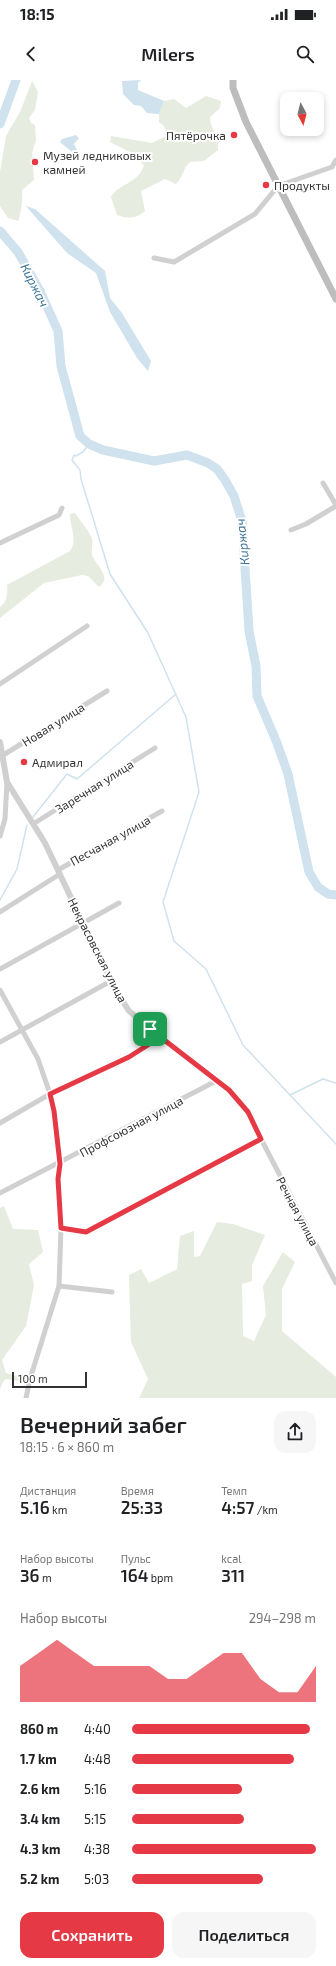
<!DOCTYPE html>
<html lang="ru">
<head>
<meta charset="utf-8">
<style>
  :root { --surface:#fff; --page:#f6f6f6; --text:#202124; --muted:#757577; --accent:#e63946 }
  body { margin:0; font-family:"Exo 2",sans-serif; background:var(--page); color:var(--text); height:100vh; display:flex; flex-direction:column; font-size:15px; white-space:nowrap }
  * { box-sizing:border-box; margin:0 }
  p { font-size:13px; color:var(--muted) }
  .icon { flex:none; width:22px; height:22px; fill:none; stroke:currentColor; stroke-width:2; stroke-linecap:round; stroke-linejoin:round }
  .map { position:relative; height:1318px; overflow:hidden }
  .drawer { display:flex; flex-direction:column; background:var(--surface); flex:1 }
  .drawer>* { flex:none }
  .needle { width:26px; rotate:173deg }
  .buttons { position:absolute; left:280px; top:12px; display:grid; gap:8px }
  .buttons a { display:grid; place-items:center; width:44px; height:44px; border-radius:8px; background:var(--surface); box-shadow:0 2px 6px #0003; font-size:20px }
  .scale { position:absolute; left:12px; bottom:10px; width:75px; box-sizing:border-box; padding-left:4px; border:2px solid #333; border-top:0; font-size:11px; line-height:14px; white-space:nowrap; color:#333; -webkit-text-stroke:3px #fff; paint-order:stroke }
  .pin { position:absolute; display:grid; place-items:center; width:34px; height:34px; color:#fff; margin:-17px; border-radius:8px; box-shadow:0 2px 6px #0006 }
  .round { display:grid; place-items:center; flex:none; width:42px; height:42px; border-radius:12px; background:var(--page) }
  .summary { display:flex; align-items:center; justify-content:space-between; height:68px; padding:0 20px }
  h1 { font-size:22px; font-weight:600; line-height:30px }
  .stats { display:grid; grid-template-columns:repeat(3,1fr); gap:6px; height:68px; padding:4px 20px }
  .stats div { display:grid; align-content:center }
  .stats b { font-size:17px; font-weight:600 }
  .stats small { font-size:11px; font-weight:400 }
  .stats p { font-size:11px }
  .chart { height:112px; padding:8px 20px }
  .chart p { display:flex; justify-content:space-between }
  .chart svg { width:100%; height:72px; margin-top:4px; fill:var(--accent); opacity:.7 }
  .cta { display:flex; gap:8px; margin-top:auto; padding:8px 20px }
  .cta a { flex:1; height:46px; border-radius:12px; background:var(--accent); color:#fff; font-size:16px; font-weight:600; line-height:46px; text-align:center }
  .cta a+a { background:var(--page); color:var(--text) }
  ul { padding:0 20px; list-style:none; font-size:13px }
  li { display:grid; grid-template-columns:64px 48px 1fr; align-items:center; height:30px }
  li i { height:10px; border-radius:5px; background:var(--accent) }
  .status { display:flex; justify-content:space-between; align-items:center; height:28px; padding:0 20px; background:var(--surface); direction:ltr }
  .status svg { height:11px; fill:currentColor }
  header { display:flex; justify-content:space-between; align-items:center; height:52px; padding:0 20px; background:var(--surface); font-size:18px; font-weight:600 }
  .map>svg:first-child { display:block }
</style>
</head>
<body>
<div class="status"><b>18:15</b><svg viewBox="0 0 49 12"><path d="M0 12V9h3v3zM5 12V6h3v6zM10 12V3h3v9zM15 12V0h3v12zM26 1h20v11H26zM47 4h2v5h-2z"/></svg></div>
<header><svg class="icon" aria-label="back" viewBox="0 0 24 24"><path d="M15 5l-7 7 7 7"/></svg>Milers<svg class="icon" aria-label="search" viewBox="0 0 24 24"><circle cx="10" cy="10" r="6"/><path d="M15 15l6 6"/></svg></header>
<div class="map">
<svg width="336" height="1318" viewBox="0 0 336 1318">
  <rect width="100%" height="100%" fill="#fff"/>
  <!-- green -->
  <g fill="#e6ecdf">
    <path d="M 32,1 L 38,12 L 35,30 L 29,38 L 31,43 L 35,45 L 36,60 L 32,73 L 34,100 L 22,110 C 23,117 21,135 18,141 L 8,138 L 0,126 L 0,92 L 6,56 L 21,30 Z"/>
    <path d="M 206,16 L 221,21 L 220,28 L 210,37 C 210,49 220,57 218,70 L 204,81 L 190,82 C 183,88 183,97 176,104 L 165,99 L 141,111 L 145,131 C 135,139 128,139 117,135 L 111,117 C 119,103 136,105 144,86 L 134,74 L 110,62 L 111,56 L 152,63 L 164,57 C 166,49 166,46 159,42 L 159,34 L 164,21 L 174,19 L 186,28 Z"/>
    <path d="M 75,433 C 80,441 89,450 92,459 C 93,465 91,470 92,475 C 96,486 113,497 99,507 L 88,496 L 82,495 L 44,503 L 0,538 L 0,527 C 7,522 8,514 7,505 L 70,471 C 78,460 70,447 70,434 Z"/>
    <path d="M 4,1126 L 13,1149 L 38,1150 L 43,1172 L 29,1184 L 34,1205 L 26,1246 L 2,1280 L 6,1293 L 27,1299 L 25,1302 L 6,1299 L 3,1302 L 0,1309 L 0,1128 Z"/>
    <path d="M 217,1142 L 233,1144 L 265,1155 L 252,1185 L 252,1201 L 242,1204 L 243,1256 L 254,1261 L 266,1235 L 263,1206 L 283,1172 L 295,1182 L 282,1209 L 282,1251 L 336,1297 L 336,1318 L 139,1318 L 148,1299 L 131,1262 L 129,1195 L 141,1189 L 149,1203 L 177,1189 L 180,1156 L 194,1151 L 194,1177 L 200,1176 Z"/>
  </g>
  <!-- water -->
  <g fill="#cfe2ee">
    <path d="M 141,0 L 138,3 L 138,10 L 164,21 L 159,34 L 147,33 L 141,26 L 134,25 L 123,14 L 122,1 Z"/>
    <path d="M 76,55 L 79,58 L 74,64 L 77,70 L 73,73 L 60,62 L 62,59 Z"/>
    <path d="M 26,126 L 35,129 L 105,191 L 110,218 L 122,233 L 151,281 L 148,291 L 137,278 L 110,232 L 96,193 L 67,173 Z"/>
  </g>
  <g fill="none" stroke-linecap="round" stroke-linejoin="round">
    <!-- stream -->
    <g stroke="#cfe2ee" stroke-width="1.5">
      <path d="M 89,364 L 83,372 L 76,376 L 74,375 L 72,380 L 80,390 L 81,399 L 110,494 L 148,553 L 186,637 L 199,712 L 163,822 L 174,861 L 206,889 L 243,965 L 336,1064"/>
      <path d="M 33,737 L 67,694 L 77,699 L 176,614"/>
      <path d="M 0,820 L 17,789 L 27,745"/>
      <path d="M 290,1015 L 323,999 L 336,1003"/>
    </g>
    <!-- river -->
    <g stroke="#cfe2ee" stroke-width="9">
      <path d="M 0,44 L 16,0"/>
      <path d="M 0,151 L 18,172 L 40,211 L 58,251 L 61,286 L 80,356 L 89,364 L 103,370 L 154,381 L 187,375 L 208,383 L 217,389 L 225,400 L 234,416 L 242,441 L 249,551 L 256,586 L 257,616 L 277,663 L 288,694 L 309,792 L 318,807 L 328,814 L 336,815"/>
    </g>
    <!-- minor -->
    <g stroke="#d0d0d0" stroke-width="5">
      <path d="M 154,178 L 174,182 L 255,134 L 278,106 L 332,87 L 336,80"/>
      <path d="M 323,403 L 336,425"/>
      <path d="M 291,450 L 306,444 L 336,426"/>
      <path d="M 0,463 L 59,435 L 62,428"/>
      <path d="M 0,604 L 87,546"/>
      <path d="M 0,677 L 107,611"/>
      <path d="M 33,744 L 155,668"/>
      <path d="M 0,756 L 5,739 L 7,702"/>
      <path d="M 58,790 L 162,731"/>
      <path d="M 0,832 L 60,794"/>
      <path d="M 0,889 L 119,823"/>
      <path d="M 0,910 L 38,979 L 50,1014 L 60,1084 L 58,1099 L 61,1148 L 59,1206 L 30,1299 L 26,1318"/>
      <path d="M 0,962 L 111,901"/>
      <path d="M 0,1043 L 50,1014 L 129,977 L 151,963 L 150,949"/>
      <path d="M 0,1113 L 218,1000"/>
      <path d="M 61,1148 L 86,1152 L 261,1059 L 336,1203"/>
      <path d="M 59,1206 L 112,1212"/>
    </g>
    <!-- tertiary -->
    <path stroke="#d0d0d0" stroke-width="6" d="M 0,662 L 7,702 L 45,763 L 113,906 L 129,931 L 229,1010 L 248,1032 L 261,1059"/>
    <!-- secondary -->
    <path stroke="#bdbdbd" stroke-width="7" d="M 233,0 L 233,8 L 246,42 L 336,219"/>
  </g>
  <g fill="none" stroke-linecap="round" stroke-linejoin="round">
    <!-- route casing -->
    <g stroke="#fff" stroke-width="8">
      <path id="route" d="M 150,949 L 229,1010 L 248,1032 L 261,1059 L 86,1152 L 61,1148 L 58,1099 L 60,1084 L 54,1031 L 50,1014 L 129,977 L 151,963 Z"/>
    </g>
    <!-- route -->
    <use href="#route" stroke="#e63946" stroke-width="5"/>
  </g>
  <!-- markers -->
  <g fill="#e63946" stroke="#fff" stroke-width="1.5">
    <circle cx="234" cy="55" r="4"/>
    <circle cx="35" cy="82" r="4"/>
    <circle cx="266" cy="105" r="4"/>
    <circle cx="24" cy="682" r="4"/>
  </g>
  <g text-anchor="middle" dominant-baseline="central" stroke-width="4" stroke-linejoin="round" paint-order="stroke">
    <!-- poi labels -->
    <g font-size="12" fill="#333" stroke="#fff" text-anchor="start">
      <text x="226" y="55" text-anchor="end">Пятёрочка</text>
      <text x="43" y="75">Музей ледниковых<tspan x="43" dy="14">камней</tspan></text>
      <text x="274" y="105">Продукты</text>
      <text x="32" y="682">Адмирал</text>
    </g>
    <!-- street labels -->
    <g font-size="12" fill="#333" stroke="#fff">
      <text transform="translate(53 644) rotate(-32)">Новая улица</text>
      <text transform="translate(94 706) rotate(-32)">Заречная улица</text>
      <text transform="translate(110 760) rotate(-29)">Песчаная улица</text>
      <text transform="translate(98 870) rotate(63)">Некрасовская улица</text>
      <text transform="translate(131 1046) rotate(-28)">Профсоюзная улица</text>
      <text transform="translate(298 1131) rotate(62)">Речная улица</text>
    </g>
    <!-- water labels -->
    <g font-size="13" font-style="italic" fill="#3f7597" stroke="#fff">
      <text transform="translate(35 205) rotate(63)">Киржач</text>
      <text transform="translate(242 462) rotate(-96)">Киржач</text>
    </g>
  </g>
</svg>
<div class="buttons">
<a><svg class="needle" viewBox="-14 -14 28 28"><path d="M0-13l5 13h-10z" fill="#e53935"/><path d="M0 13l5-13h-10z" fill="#757577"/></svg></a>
</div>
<div class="scale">100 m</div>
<div class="pin" style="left:150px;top:949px;background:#1e9e55"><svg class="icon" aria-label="arrive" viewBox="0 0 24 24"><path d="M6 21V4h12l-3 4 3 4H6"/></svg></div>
</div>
<section class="drawer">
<div class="summary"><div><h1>Вечерний забег</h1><p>18:15 · 6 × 860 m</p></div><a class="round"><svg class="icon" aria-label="share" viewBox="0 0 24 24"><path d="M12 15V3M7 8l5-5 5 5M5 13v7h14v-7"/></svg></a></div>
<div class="stats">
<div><p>Дистанция</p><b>5.16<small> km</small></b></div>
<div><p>Время</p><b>25:33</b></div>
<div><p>Темп</p><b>4:57<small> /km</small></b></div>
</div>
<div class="stats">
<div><p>Набор высоты</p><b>36<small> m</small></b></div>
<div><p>Пульс</p><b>164<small> bpm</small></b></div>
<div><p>kcal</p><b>311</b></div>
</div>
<div class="chart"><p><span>Набор высоты</span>294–298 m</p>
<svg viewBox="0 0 160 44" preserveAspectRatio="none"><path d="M0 44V22L10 14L20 6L30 14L40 22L50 22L60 22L70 22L80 30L90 30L100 22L110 14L120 14L130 30L140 38L150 38L160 22V44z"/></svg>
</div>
<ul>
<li><b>860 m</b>4:40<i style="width:97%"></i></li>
<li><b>1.7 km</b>4:48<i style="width:88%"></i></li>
<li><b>2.6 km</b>5:16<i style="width:60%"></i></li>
<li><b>3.4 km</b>5:15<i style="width:61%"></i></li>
<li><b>4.3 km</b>4:38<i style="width:100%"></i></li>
<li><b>5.2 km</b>5:03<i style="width:71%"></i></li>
</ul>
<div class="cta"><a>Сохранить</a><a>Поделиться</a></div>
</section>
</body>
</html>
